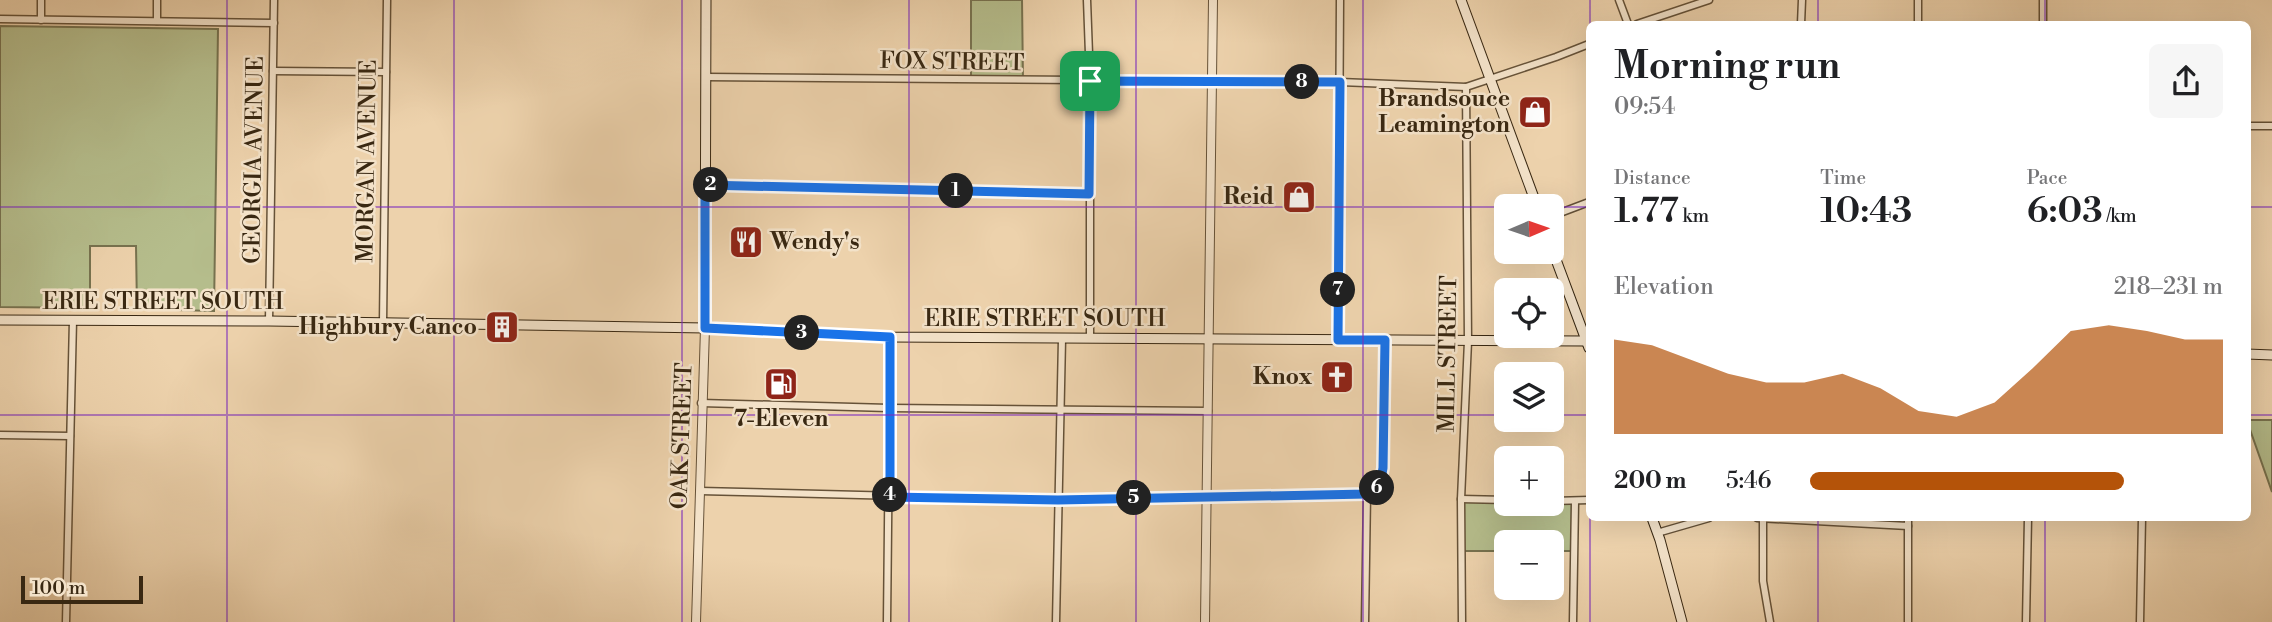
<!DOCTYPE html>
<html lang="en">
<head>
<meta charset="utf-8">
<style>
  :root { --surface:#fff; --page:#f6f6f6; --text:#202124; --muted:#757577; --accent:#b45309 }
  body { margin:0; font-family:"Libre Bodoni",serif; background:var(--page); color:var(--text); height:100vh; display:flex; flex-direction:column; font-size:26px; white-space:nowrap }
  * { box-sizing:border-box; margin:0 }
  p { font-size:23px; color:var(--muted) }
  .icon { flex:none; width:38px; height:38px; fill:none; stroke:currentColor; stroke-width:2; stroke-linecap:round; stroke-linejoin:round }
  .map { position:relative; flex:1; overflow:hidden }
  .details { position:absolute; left:1586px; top:21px; width:665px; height:500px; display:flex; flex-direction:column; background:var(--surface); border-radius:10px; box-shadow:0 7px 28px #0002 }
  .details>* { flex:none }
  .needle { width:46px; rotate:88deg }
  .fabs { position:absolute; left:1494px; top:194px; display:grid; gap:14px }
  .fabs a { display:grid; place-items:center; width:70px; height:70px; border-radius:10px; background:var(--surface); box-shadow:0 7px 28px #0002; font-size:35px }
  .scale { position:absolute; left:21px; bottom:18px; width:122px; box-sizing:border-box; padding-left:7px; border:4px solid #392812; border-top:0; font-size:19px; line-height:24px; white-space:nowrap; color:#392812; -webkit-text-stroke:5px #f3e2c9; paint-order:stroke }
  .pin { position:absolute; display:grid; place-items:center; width:60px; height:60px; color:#fff; margin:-30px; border-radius:14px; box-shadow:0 4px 10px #0006 }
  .km { position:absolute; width:35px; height:35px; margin:-18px; border-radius:50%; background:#222; color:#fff; font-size:19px; line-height:35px; text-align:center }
  .round { display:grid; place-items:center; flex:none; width:74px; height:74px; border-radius:10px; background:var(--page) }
  .summary { display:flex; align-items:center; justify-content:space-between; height:119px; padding:0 28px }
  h1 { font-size:38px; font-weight:600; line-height:52px }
  .metrics { display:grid; grid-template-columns:repeat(3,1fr); gap:10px; height:119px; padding:7px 28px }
  .metrics div { display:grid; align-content:center }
  .metrics b { font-size:35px; font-weight:600 }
  .metrics small { font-size:19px; font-weight:400 }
  .metrics p { font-size:19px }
  .chart { height:196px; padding:14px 28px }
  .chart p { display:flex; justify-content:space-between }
  .chart svg { width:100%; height:126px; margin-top:7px; fill:var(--accent); opacity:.7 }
  ul { padding:0 28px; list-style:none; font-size:23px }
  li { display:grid; grid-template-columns:112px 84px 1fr; align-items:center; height:52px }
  li i { height:18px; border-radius:9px; background:var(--accent) }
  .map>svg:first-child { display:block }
</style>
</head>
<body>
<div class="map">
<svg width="2272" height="622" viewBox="0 0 2272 622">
  <rect width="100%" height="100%" fill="#edd2ac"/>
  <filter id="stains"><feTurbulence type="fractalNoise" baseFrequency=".00286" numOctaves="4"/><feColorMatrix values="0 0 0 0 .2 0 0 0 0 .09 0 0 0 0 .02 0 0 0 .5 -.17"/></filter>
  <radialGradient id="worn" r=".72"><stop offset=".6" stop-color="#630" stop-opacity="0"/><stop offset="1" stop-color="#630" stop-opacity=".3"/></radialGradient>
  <!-- green -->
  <g fill="#b5bd8c" stroke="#77724f" stroke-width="2">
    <path d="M 971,0 L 1022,0 L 1023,81 L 971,80 Z"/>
    <path d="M 0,26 L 218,29 L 214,311 L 137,309 L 136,246 L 90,246 L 90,308 L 0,307 Z"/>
    <path d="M 2247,420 L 2272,420 L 2272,492 L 2247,421 Z"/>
    <path d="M 1461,499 L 1507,500 L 1507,504 L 1575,502 L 1575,551 L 1552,551 L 1552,542 L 1507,542 L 1507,551 L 1461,551 Z"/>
  </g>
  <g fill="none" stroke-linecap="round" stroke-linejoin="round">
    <!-- minor casing -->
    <g stroke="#665238" stroke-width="9">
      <g id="minor">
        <path d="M 1087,0 L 1090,81 L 1090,338"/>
        <path d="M 1619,0 L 1628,24"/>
        <path d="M 0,19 L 274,23"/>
        <path d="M 41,20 L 41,0"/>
        <path d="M 157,21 L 157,0"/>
        <path d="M 1637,24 L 1709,0"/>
        <path d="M 1801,24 L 1802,0"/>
        <path d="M 1918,24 L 1918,0"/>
        <path d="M 2043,24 L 2043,0"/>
        <path d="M 273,71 L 386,72"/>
        <path d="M 706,77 L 1340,82 L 1466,87 L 1556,57 L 1589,44"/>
        <path d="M 2247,126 L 2272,126"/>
        <path d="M 705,185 L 1089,194"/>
        <path d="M 1552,216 L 1589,202"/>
        <path d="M 269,321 L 274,0"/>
        <path d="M 383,323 L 387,0"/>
        <path d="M 1338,340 L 1340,0"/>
        <path d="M 701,403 L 889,408 L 1208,411"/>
        <path d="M 0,435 L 70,436"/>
        <path d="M 700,491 L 1058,500 L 1367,494 C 1379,488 1381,481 1383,468 L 1385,340"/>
        <path d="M 1461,499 L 1507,500"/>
        <path d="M 1552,501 L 1589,500"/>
        <path d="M 1757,518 L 1908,526"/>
        <path d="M 1763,518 L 1763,581 L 1770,622"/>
        <path d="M 1657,533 L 1709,518"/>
        <path d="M 66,622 L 73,320"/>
        <path d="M 887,622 L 890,337"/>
        <path d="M 1056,622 L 1062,339"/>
        <path d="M 1365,622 L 1367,494"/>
        <path d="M 1462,622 L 1461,499 L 1468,341 L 1466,87"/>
        <path d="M 1573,622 L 1575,502"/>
        <path d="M 1908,622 L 1908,518"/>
        <path d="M 2026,622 L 2028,518"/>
        <path d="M 2140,622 L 2142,518"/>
      </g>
    </g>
    <!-- tertiary casing -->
    <g stroke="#665238" stroke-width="10">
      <g id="tertiary">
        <path d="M 696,622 L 705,328"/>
        <path d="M 1205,622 L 1213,0"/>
      </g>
    </g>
    <!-- secondary casing -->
    <g stroke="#392812" stroke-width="11">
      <g id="secondary">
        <path d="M 1461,0 L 1537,206"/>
        <path d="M 1552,249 L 1589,348"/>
        <path d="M 0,320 L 269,321 L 705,328 L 890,337 L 1589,341"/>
        <path d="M 705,328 L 706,0"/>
        <path d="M 2247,354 L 2272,355"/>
        <path d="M 1652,518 L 1660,540 L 1682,622"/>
      </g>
    </g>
    <!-- minor -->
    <use href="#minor" stroke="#f3e2c9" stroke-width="6"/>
    <!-- tertiary -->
    <use href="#tertiary" stroke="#f3e2c9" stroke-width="8"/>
    <!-- secondary -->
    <use href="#secondary" stroke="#f3e2c9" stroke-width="9"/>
  </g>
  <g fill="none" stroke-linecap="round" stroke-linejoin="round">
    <!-- route casing -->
    <g stroke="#fff" stroke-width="14">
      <path id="route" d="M 1090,81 L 1340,82 L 1338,340 L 1385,340 L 1383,468 C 1381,481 1379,488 1367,494 L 1058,500 L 890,497 L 890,337 L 705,328 L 705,185 L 1089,194 Z"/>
    </g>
    <!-- route -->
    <use href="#route" stroke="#1a73e8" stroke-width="9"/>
  </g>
  <!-- grid -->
  <path fill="none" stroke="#7b2cbf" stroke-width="2" stroke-opacity="0.55" d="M 227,0 L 227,622M 454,0 L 454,622M 682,0 L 682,622M 909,0 L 909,622M 1136,0 L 1136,622M 1363,0 L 1363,622M 1590,0 L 1590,24M 1818,0 L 1818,24M 2045,0 L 2045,24M 0,207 L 1507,207M 1552,207 L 1589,207M 2247,207 L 2272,207M 0,415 L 1507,415M 1552,415 L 1589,415M 2247,415 L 2272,415M 1590,518 L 1590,622M 1818,518 L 1818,622M 2045,518 L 2045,622"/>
  <!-- icons -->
  <defs>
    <g id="shop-square" transform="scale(1.75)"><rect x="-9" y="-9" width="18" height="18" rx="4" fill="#8f2418" stroke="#f3e2c9"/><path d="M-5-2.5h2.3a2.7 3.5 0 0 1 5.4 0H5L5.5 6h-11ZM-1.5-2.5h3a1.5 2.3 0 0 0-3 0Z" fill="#fff"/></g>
    <g id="restaurant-square" transform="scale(1.75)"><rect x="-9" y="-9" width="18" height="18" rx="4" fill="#8f2418" stroke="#f3e2c9"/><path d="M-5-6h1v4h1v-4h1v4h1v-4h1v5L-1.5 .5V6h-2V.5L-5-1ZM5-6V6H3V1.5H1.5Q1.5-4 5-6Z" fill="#fff"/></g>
    <g id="building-square" transform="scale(1.75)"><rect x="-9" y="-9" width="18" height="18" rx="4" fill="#8f2418" stroke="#f3e2c9"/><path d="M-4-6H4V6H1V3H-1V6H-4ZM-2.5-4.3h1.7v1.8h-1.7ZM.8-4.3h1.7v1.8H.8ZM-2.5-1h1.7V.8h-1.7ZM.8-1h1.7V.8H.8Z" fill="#fff"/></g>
    <g id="church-square" transform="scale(1.75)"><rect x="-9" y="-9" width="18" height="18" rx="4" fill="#8f2418" stroke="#f3e2c9"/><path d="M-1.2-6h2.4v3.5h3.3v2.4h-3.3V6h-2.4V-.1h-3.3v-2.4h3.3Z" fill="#fff"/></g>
    <g id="fuel-square" transform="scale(1.75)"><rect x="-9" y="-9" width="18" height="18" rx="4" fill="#8f2418" stroke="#f3e2c9"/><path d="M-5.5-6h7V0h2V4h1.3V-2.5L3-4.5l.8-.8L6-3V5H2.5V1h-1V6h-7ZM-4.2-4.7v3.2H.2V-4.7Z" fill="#fff"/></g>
  </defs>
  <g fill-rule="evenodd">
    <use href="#shop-square" x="1535" y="112"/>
    <use href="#shop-square" x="1299" y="197"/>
    <use href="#restaurant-square" x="746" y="242"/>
    <use href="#building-square" x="502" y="327"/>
    <use href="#church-square" x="1337" y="377"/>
    <use href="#fuel-square" x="781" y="384"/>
  </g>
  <g text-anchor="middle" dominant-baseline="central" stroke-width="5" stroke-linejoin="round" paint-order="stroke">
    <!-- street labels -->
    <g font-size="23" fill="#392812" stroke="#f3e2c9">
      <text transform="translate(952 62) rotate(1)">FOX STREET</text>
      <text transform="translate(254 160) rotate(-89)">GEORGIA AVENUE</text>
      <text transform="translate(367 161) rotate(-89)">MORGAN AVENUE</text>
      <text x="163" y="302">ERIE STREET SOUTH</text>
      <text x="1045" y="319">ERIE STREET SOUTH</text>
      <text transform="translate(1448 354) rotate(-89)">MILL STREET</text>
      <text transform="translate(682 436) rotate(-88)">OAK STREET</text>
    </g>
    <!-- poi labels -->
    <g font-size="23" font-weight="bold" fill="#392812" stroke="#f3e2c9" text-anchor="end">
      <text x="1510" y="99">Brandsouce<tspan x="1510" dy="26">Leamington</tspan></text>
      <text x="1274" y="197">Reid</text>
      <text x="770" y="242" text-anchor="start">Wendy's</text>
      <text x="477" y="327">Highbury Canco</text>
      <text x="1312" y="377">Knox</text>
      <text x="781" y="419" text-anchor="middle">7-Eleven</text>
    </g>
  </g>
  <rect width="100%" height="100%" filter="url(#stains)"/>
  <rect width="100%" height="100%" fill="url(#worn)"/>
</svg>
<div class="fabs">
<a><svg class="needle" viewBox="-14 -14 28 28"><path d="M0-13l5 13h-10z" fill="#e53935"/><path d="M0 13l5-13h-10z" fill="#757577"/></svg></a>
<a><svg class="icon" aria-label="locate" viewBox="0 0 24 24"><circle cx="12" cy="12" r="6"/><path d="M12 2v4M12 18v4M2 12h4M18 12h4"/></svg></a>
<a><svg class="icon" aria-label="layers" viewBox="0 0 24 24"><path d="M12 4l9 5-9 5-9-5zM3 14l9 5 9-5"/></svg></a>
<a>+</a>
<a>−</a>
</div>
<div class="scale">100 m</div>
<div class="pin" style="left:1090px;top:81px;background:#1e9e55"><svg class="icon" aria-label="arrive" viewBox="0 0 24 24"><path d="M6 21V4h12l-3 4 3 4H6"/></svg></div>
<b class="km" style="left:956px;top:191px">1</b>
<b class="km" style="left:711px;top:185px">2</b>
<b class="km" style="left:802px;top:333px">3</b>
<b class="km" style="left:890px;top:495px">4</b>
<b class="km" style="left:1134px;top:498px">5</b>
<b class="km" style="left:1377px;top:488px">6</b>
<b class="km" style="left:1338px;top:290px">7</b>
<b class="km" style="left:1302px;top:82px">8</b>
<section class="details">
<div class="summary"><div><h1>Morning run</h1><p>09:54</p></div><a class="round"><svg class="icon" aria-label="share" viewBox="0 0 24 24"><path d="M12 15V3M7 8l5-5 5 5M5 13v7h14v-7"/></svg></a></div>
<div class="metrics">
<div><p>Distance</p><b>1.77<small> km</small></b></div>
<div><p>Time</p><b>10:43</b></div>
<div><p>Pace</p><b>6:03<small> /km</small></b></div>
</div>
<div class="chart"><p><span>Elevation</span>218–231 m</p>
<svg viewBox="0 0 160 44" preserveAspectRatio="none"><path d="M0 44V11L10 13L20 18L30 23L40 26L50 26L60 23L70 28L80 36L90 38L100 33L110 21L120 8L130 6L140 8L150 11L160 11V44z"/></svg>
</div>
<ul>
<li><b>200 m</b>5:46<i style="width:76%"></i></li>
</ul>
</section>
</div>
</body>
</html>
